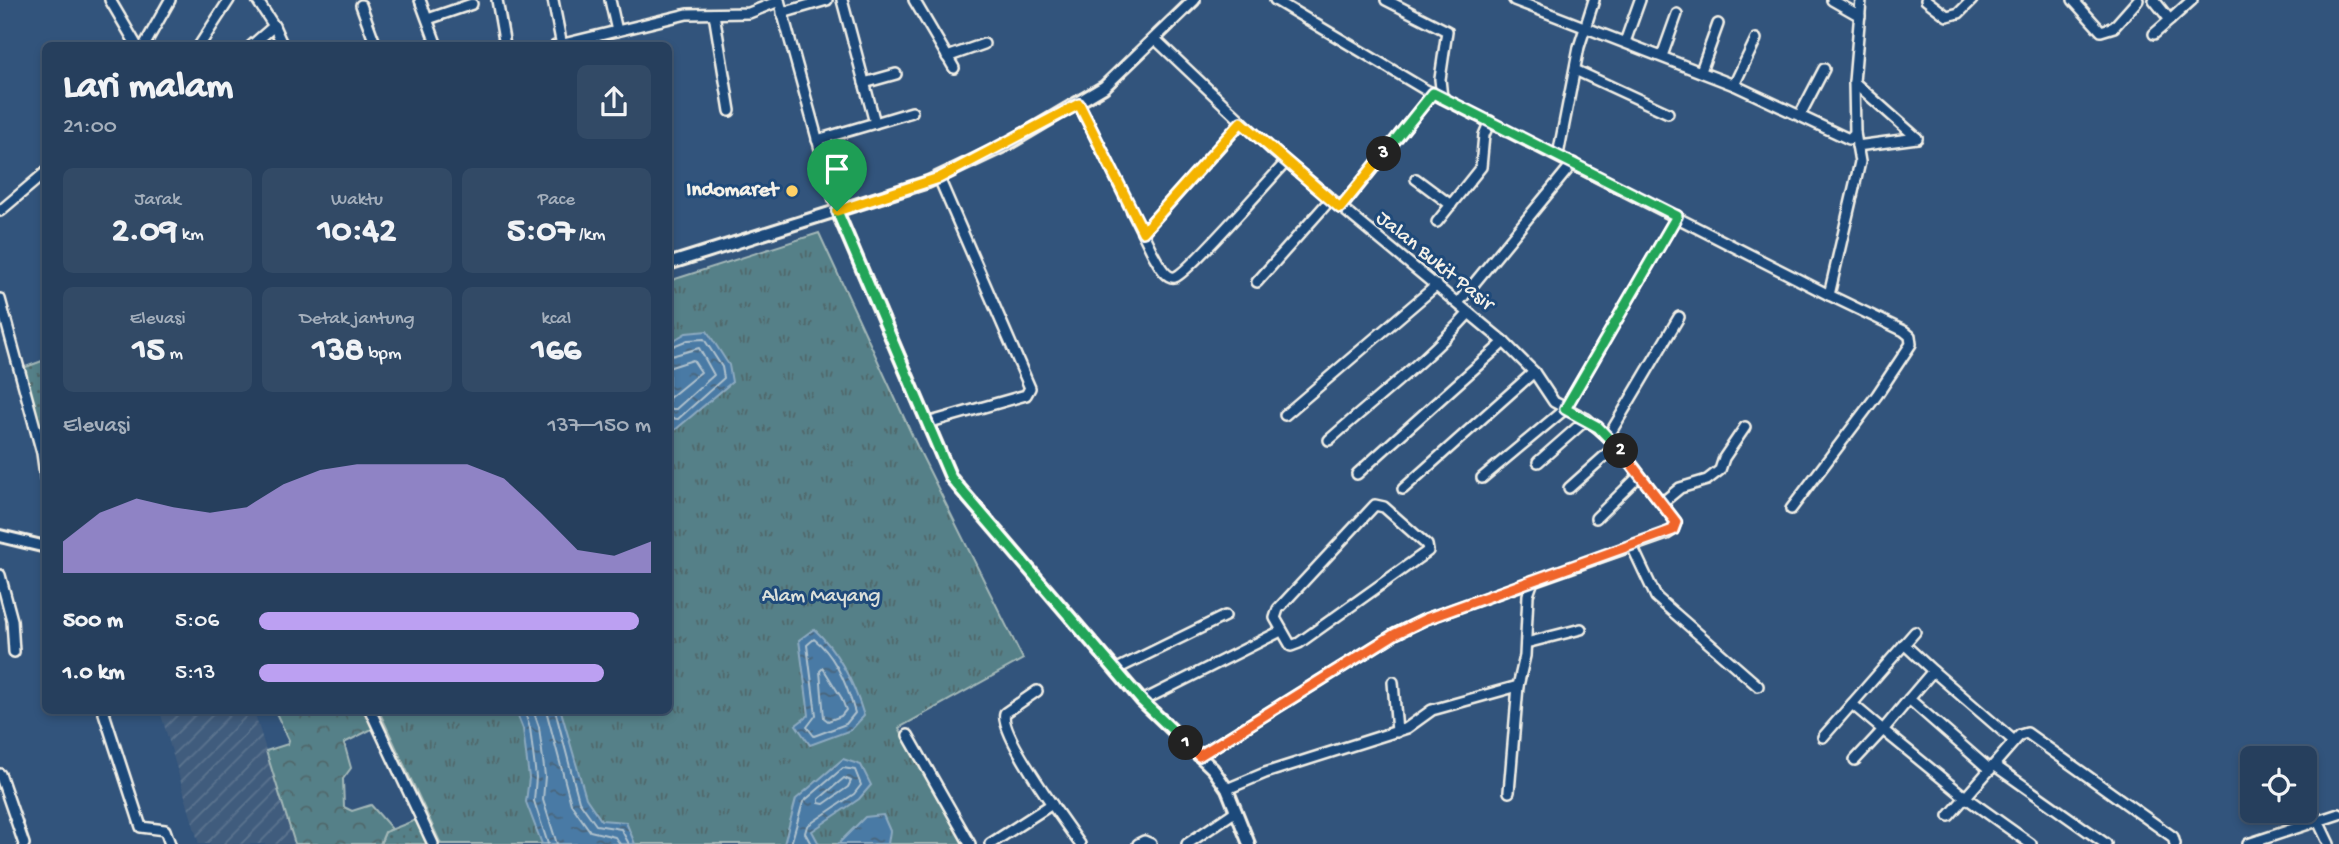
<!DOCTYPE html>
<html lang="id">
<head>
<meta charset="utf-8">
<style>
  :root { --surface:#263f5d; --page:#324a66; --text:#f1f3f6; --muted:#a4afbc; --line:#425872; --accent:#bca0f2 }
  body { margin:0; font-family:"Gochi Hand",sans-serif; background:var(--page); color:var(--text); height:100vh; display:flex; flex-direction:column; font-size:26px; white-space:nowrap }
  * { box-sizing:border-box; margin:0 }
  p { font-size:23px; color:var(--muted) }
  .icon { flex:none; width:38px; height:38px; fill:none; stroke:currentColor; stroke-width:2; stroke-linecap:round; stroke-linejoin:round }
  .map { position:relative; flex:1; overflow:hidden }
  .details { position:absolute; left:42px; top:42px; width:630px; height:672px; display:flex; flex-direction:column; background:var(--surface); border-radius:10px; box-shadow:0 4px 10px #0003,0 0 0 2px var(--line) }
  .details>* { flex:none }
  .buttons { position:absolute; left:2240px; top:746px; display:grid; gap:14px }
  .buttons a { display:grid; place-items:center; width:77px; height:77px; border-radius:10px; background:var(--surface); box-shadow:0 4px 10px #0003,0 0 0 2px var(--line); font-size:35px }
  .pin { position:absolute; display:grid; place-items:center; width:60px; height:60px; color:#fff; margin:-72px -30px; border-radius:50% 50% 50% 0; rotate:-45deg; box-shadow:0 0 7px #0007 }
  .pin .icon { rotate:45deg }
  .km { position:absolute; width:35px; height:35px; margin:-18px; border-radius:50%; background:#222; color:#fff; font-size:19px; line-height:35px; text-align:center }
  .round { display:grid; place-items:center; flex:none; width:74px; height:74px; border-radius:10px; background:var(--page) }
  .overview { display:flex; align-items:center; justify-content:space-between; height:119px; padding:0 21px }
  h1 { font-size:38px; font-weight:800; line-height:52px }
  .stats { display:grid; grid-template-columns:repeat(3,1fr); gap:10px; height:119px; padding:7px 21px }
  .stats div { display:grid; align-content:center; border-radius:10px; background:var(--page); text-align:center }
  .stats b { font-size:35px; font-weight:800 }
  .stats small { font-size:19px; font-weight:400 }
  .stats p { font-size:19px }
  .chart { height:196px; padding:14px 21px }
  .chart p { display:flex; justify-content:space-between }
  .chart svg { width:100%; height:126px; margin-top:7px; fill:var(--accent); opacity:.7 }
  ul { padding:0 21px; list-style:none; font-size:23px }
  li { display:grid; grid-template-columns:112px 84px 1fr; align-items:center; height:52px }
  li i { height:18px; border-radius:9px; background:var(--accent) }
  .map>svg:first-child { display:block }
</style>
</head>
<body>
<div class="map">
<svg width="2339" height="844" viewBox="0 0 2339 844">
  <defs>
    <pattern id="industrial-furrows" width="10" height="10" patternUnits="userSpaceOnUse" patternTransform="scale(1.75)"><rect width="10" height="10" fill="#405c7d"/><path d="M-1 1l2-2M0 10L10 0M9 11l2-2" fill="none" stroke="#5c748f"/></pattern>
    <pattern id="grass-dots" width="8" height="8" patternUnits="userSpaceOnUse" patternTransform="scale(1.75)"><rect width="8" height="8" fill="#558088"/><path d="M2 2h.1M6 6h.1" fill="none" stroke="#50676a" stroke-width="1.8" stroke-linecap="round"/></pattern>
    <pattern id="forest-crowns" width="20" height="18" patternUnits="userSpaceOnUse" patternTransform="scale(1.75)"><rect width="20" height="18" fill="#558088"/><path d="M2 6a3 3 0 1 1 6 0M12 15a3 3 0 1 1 6 0" fill="none" stroke="#50676a"/></pattern>
    <pattern id="park-tufts" width="24" height="20" patternUnits="userSpaceOnUse" patternTransform="scale(1.75)"><rect width="24" height="20" fill="#558088"/><path d="M3 7l-1-3M5 7V3M7 7l1-3M15 17l-1-3M17 17v-4M19 17l1-3" fill="none" stroke="#50676a"/></pattern>
    <pattern id="water-ripples" width="26" height="14" patternUnits="userSpaceOnUse" patternTransform="scale(1.75)"><rect width="26" height="14" fill="#487aa5"/><path d="M2 4q2-2 4 0t4 0M15 11q2-2 4 0t4 0" fill="none" stroke="#48647a"/></pattern>
  </defs>
  <rect width="100%" height="100%" fill="#32547c"/>
  <filter id="ink" filterUnits="userSpaceOnUse"><feTurbulence type="fractalNoise" baseFrequency=".0143" numOctaves="2"/><feDisplacementMap in="SourceGraphic" scale="14" xChannelSelector="R" yChannelSelector="G"/><feConvolveMatrix kernelMatrix="1 2 1 2 8 2 1 2 1" color-interpolation-filters="sRGB"/></filter>
  <g filter="url(#ink)">
    <!-- industrial -->
    <path fill="url(#industrial-furrows)" d="M 160,711 L 254,711 L 295,844 L 199,844 Z"/>
    <!-- grass -->
    <g fill="url(#grass-dots)" stroke="#a4b8b8" stroke-width="2">
      <path d="M 45,360 L 45,450 L 23,368 Z"/>
      <path d="M 418,819 L 429,844 L 380,844 L 385,832 Z"/>
    </g>
    <!-- forest -->
    <path fill="url(#forest-crowns)" stroke="#a4b8b8" stroke-width="2" d="M 275,711 L 365,711 L 374,728 L 344,743 L 351,768 L 343,779 L 344,807 L 352,811 L 371,805 L 392,829 L 385,832 L 380,844 L 295,844 L 266,751 L 288,744 L 289,740 Z"/>
    <!-- park -->
    <path fill="url(#park-tufts)" stroke="#a4b8b8" stroke-width="2" d="M 819,233 L 918,448 L 1023,659 L 899,728 L 963,844 L 441,844 L 379,711 L 668,710 L 669,281 Z"/>
    <!-- water -->
    <g fill="url(#water-ripples)" stroke="#8daac0" stroke-width="2">
      <path d="M 707,331 L 729,365 L 732,382 L 675,430 L 669,422 L 669,343 L 686,333 Z"/>
      <path d="M 814,629 C 839,652 854,683 864,716 L 851,730 L 810,745 L 796,725 L 809,715 L 799,640 Z"/>
      <path d="M 516,711 L 561,711 L 586,798 L 601,820 L 626,822 L 635,844 L 542,844 L 526,802 L 529,778 L 523,729 Z"/>
      <path d="M 843,759 L 861,765 L 871,785 L 859,799 L 812,831 L 819,844 L 784,844 L 796,799 Z"/>
      <path d="M 883,815 L 890,831 L 888,844 L 838,844 L 865,817 Z"/>
    </g>
    <g fill="none" stroke-linecap="round" stroke-linejoin="round">
      <!-- shore -->
      <g stroke="#afc1cd" stroke-width="2">
        <path d="M 668,348 L 688,340 L 704,339 L 722,367 L 724,378 L 678,419 L 668,418"/>
        <path d="M 668,357 L 699,348 L 714,375 L 676,409 L 668,409"/>
        <path d="M 668,368 L 693,360 L 701,372 L 668,399"/>
        <path d="M 814,639 C 835,655 848,688 855,713 L 846,724 L 814,736 L 807,727 L 816,715 L 807,645 Z"/>
        <path d="M 823,668 L 841,697 L 846,710 L 841,716 L 828,721 L 824,718 L 820,671 Z"/>
        <path d="M 524,710 L 530,728 L 536,777 L 534,801 L 548,844"/>
        <path d="M 533,710 L 539,727 L 545,776 L 543,800 L 557,844"/>
        <path d="M 546,710 L 571,804 L 590,831 L 615,837 L 620,844"/>
        <path d="M 555,710 L 579,801 L 596,825 L 621,829 L 629,844"/>
        <path d="M 844,778 L 851,781 L 848,787 L 824,804 L 819,803 L 819,799 Z"/>
        <path d="M 791,844 L 803,802 L 843,768 L 855,770 L 861,785 L 854,794 L 807,826 L 805,833 L 811,844"/>
      </g>
      <!-- minor casing -->
      <g stroke="#f4f1e8" stroke-width="14">
        <g id="minor">
          <path d="M 110,0 L 137,46"/>
          <path d="M 257,0 L 274,26 L 283,46"/>
          <path d="M 420,0 L 437,46"/>
          <path d="M 497,0 L 505,46"/>
          <path d="M 553,0 L 562,46"/>
          <path d="M 610,0 L 617,31"/>
          <path d="M 779,0 L 837,211"/>
          <path d="M 914,0 L 954,68"/>
          <path d="M 1275,0 L 1424,89 L 1829,295 L 1860,162 L 1855,133"/>
          <path d="M 1386,0 L 1447,31 L 1440,79 L 1442,98"/>
          <path d="M 1514,0 L 1734,85 L 1849,139 L 1855,133 L 1854,82 L 1861,0"/>
          <path d="M 1832,0 L 1860,16"/>
          <path d="M 1926,0 L 1947,16 L 1959,13 L 1972,0"/>
          <path d="M 2073,0 L 2101,31 L 2114,27 L 2138,0"/>
          <path d="M 361,5 L 376,46"/>
          <path d="M 782,13 L 827,0"/>
          <path d="M 714,14 L 730,111"/>
          <path d="M 428,19 L 472,4"/>
          <path d="M 2170,20 L 2192,0"/>
          <path d="M 2154,34 L 2170,20 L 2154,0"/>
          <path d="M 1155,39 L 1272,150 L 1504,342 L 1534,372 L 1554,402 L 1587,419 L 1617,445 L 1676,522 L 1673,530 L 1667,534 L 1533,581 L 1528,595 L 1525,656 L 1518,686 L 1509,792"/>
          <path d="M 1625,42 L 1640,0"/>
          <path d="M 144,46 L 170,0"/>
          <path d="M 199,46 L 229,0"/>
          <path d="M 251,46 L 274,26"/>
          <path d="M 555,46 L 687,14 L 749,13 L 779,1"/>
          <path d="M 1662,56 L 1677,14"/>
          <path d="M 947,57 L 984,44"/>
          <path d="M 1575,70 L 1668,113"/>
          <path d="M 1701,71 L 1718,24"/>
          <path d="M 1854,82 L 1917,138"/>
          <path d="M 864,83 L 896,74"/>
          <path d="M 1734,85 L 1756,39"/>
          <path d="M 1079,104 L 1153,254 C 1158,262 1165,279 1175,277 C 1187,274 1272,177 1286,162"/>
          <path d="M 1800,115 L 1824,69"/>
          <path d="M 875,123 L 912,112"/>
          <path d="M 817,140 L 875,123 L 842,0"/>
          <path d="M 1857,146 L 1917,138"/>
          <path d="M 1558,155 L 1579,47 L 1594,0"/>
          <path d="M 1416,179 L 1451,205"/>
          <path d="M 1341,208 L 1433,93"/>
          <path d="M 0,211 L 46,172"/>
          <path d="M 1437,222 L 1481,167 L 1484,135 L 1490,121"/>
          <path d="M 1143,232 L 1241,123"/>
          <path d="M 1257,282 L 1330,200"/>
          <path d="M 0,299 L 42,453 L 46,482"/>
          <path d="M 1458,303 L 1573,163"/>
          <path d="M 1285,415 L 1437,285"/>
          <path d="M 927,423 L 1026,395 L 1030,388 L 939,178"/>
          <path d="M 1608,437 L 1679,317"/>
          <path d="M 1329,440 C 1376,398 1427,360 1469,313"/>
          <path d="M 1538,462 L 1587,419"/>
          <path d="M 1357,474 L 1504,342"/>
          <path d="M 1482,478 L 1565,409 L 1677,216"/>
          <path d="M 1569,488 L 1617,445"/>
          <path d="M 1403,489 L 1534,372"/>
          <path d="M 1663,502 L 1680,488 L 1707,480 L 1720,470 L 1724,458 L 1745,427"/>
          <path d="M 1375,505 L 1384,507 L 1427,545 L 1428,551 L 1299,643 L 1291,646 L 1275,618 L 1278,609 Z"/>
          <path d="M 1791,509 L 1877,395 L 1911,344 L 1910,336 L 1904,331 L 1829,295"/>
          <path d="M 1596,518 L 1639,476"/>
          <path d="M 1632,546 L 1656,597 L 1758,686"/>
          <path d="M 0,575 L 12,620 L 14,652"/>
          <path d="M 1526,643 L 1581,629"/>
          <path d="M 1904,644 L 1933,671"/>
          <path d="M 1115,670 L 1225,616"/>
          <path d="M 1393,682 L 1397,732"/>
          <path d="M 1037,691 L 1005,713 C 998,732 1065,823 1080,844"/>
          <path d="M 1909,699 L 1883,730 L 1965,797 L 2031,844"/>
          <path d="M 1142,701 L 1281,631"/>
          <path d="M 1852,704 L 1883,730 L 1855,760"/>
          <path d="M 103,710 L 141,827 L 165,830 L 170,844"/>
          <path d="M 370,710 L 433,844"/>
          <path d="M 908,735 L 970,844"/>
          <path d="M 1823,737 L 1915,632"/>
          <path d="M 1199,756 L 1395,634 L 1426,619 L 1533,581"/>
          <path d="M 1994,765 L 2106,844"/>
          <path d="M 1990,770 L 1909,699 L 1933,671 L 2014,741"/>
          <path d="M 0,774 L 24,844"/>
          <path d="M 1227,789 L 1265,773 L 1407,728 L 1432,710 L 1518,686"/>
          <path d="M 1949,816 L 2020,735 L 2027,733 L 2173,837 L 2175,844"/>
          <path d="M 2318,821 L 2329,844"/>
          <path d="M 990,844 L 1052,804"/>
          <path d="M 1138,844 L 1144,841 L 1151,844"/>
          <path d="M 1187,844 L 1236,811"/>
          <path d="M 2248,844 L 2339,814"/>
        </g>
      </g>
      <!-- major casing -->
      <g stroke="#f4f1e8" stroke-width="16">
        <g id="major">
          <path d="M 837,211 L 951,478 L 1142,701 L 1213,769 L 1227,789 L 1249,844"/>
          <path d="M 668,264 L 928,182 L 1006,145 L 1104,87 L 1194,0"/>
          <path d="M 0,536 L 46,547"/>
        </g>
      </g>
      <!-- minor -->
      <use href="#minor" stroke="#1f4a7a" stroke-width="9"/>
      <!-- major -->
      <use href="#major" stroke="#1f4a7a" stroke-width="10"/>
    </g>
  </g>
  <g fill="none" stroke-linecap="round" stroke-linejoin="round" filter="url(#ink)">
    <!-- split-1 casing -->
    <g stroke="#fff" stroke-width="14">
      <path id="split-1" d="M 837,211 L 951,478 L 1142,701 L 1186,743"/>
    </g>
    <!-- split-2 casing -->
    <g stroke="#fff" stroke-width="14">
      <path id="split-2" d="M 1186,743 L 1199,756 L 1395,634 L 1426,619 L 1673,530 L 1676,522 L 1621,451"/>
    </g>
    <!-- split-3 casing -->
    <g stroke="#fff" stroke-width="14">
      <path id="split-3" d="M 1384,154 L 1433,93 L 1677,216 L 1565,409 L 1598,427 L 1621,451"/>
    </g>
    <!-- split-4 casing -->
    <g stroke="#fff" stroke-width="14">
      <path id="split-4" d="M 837,211 L 939,178 L 1079,104 L 1143,232 L 1241,122 L 1340,208 L 1384,154"/>
    </g>
    <!-- split-1 -->
    <use href="#split-1" stroke="#22a559" stroke-width="9"/>
    <!-- split-2 -->
    <use href="#split-2" stroke="#f0652b" stroke-width="9"/>
    <!-- split-3 -->
    <use href="#split-3" stroke="#22a559" stroke-width="9"/>
    <!-- split-4 -->
    <use href="#split-4" stroke="#f5b400" stroke-width="9"/>
  </g>
  <!-- markers -->
  <circle fill="#ffd166" stroke="#1f4a7a" stroke-width="2.5" cx="792" cy="191" r="7"/>
  <g text-anchor="middle" dominant-baseline="central" stroke-width="6" stroke-linejoin="round" paint-order="stroke">
    <!-- poi labels -->
    <g font-size="21" font-weight="bold" fill="#f4f1e8" stroke="#1f4a7a" text-anchor="end">
      <text x="778" y="191">Indomaret</text>
    </g>
    <!-- street labels -->
    <g font-size="21" fill="#f4f1e8" stroke="#1f4a7a">
      <text transform="translate(1434 262) rotate(39)">Jalan Bukit Pasir</text>
    </g>
    <!-- park labels -->
    <g font-size="21" fill="#dce0da" stroke="#1f4a7a">
      <text x="821" y="597">Alam Mayang</text>
    </g>
  </g>
</svg>
<div class="buttons">
<a><svg class="icon" aria-label="locate" viewBox="0 0 24 24"><circle cx="12" cy="12" r="6"/><path d="M12 2v4M12 18v4M2 12h4M18 12h4"/></svg></a>
</div>
<div class="pin" style="left:837px;top:211px;background:#1e9e55"><svg class="icon" aria-label="arrive" viewBox="0 0 24 24"><path d="M6 21V4h12l-3 4 3 4H6"/></svg></div>
<b class="km" style="left:1186px;top:743px">1</b>
<b class="km" style="left:1621px;top:451px">2</b>
<b class="km" style="left:1384px;top:154px">3</b>
<section class="details">
<div class="overview"><div><h1>Lari malam</h1><p>21:00</p></div><a class="round"><svg class="icon" aria-label="share" viewBox="0 0 24 24"><path d="M12 15V3M7 8l5-5 5 5M5 13v7h14v-7"/></svg></a></div>
<div class="stats">
<div><p>Jarak</p><b>2.09<small> km</small></b></div>
<div><p>Waktu</p><b>10:42</b></div>
<div><p>Pace</p><b>5:07<small> /km</small></b></div>
</div>
<div class="stats">
<div><p>Elevasi</p><b>15<small> m</small></b></div>
<div><p>Detak jantung</p><b>138<small> bpm</small></b></div>
<div><p>kcal</p><b>166</b></div>
</div>
<div class="chart"><p><span>Elevasi</span>137–150 m</p>
<svg viewBox="0 0 160 44" preserveAspectRatio="none"><path d="M0 44V33L10 23L20 18L30 21L40 23L50 21L60 13L70 8L80 6L90 6L100 6L110 6L120 11L130 23L140 36L150 38L160 33V44z"/></svg>
</div>
<ul>
<li><b>500 m</b>5:06<i style="width:97%"></i></li>
<li><b>1.0 km</b>5:13<i style="width:88%"></i></li>
</ul>
</section>
</div>
</body>
</html>
